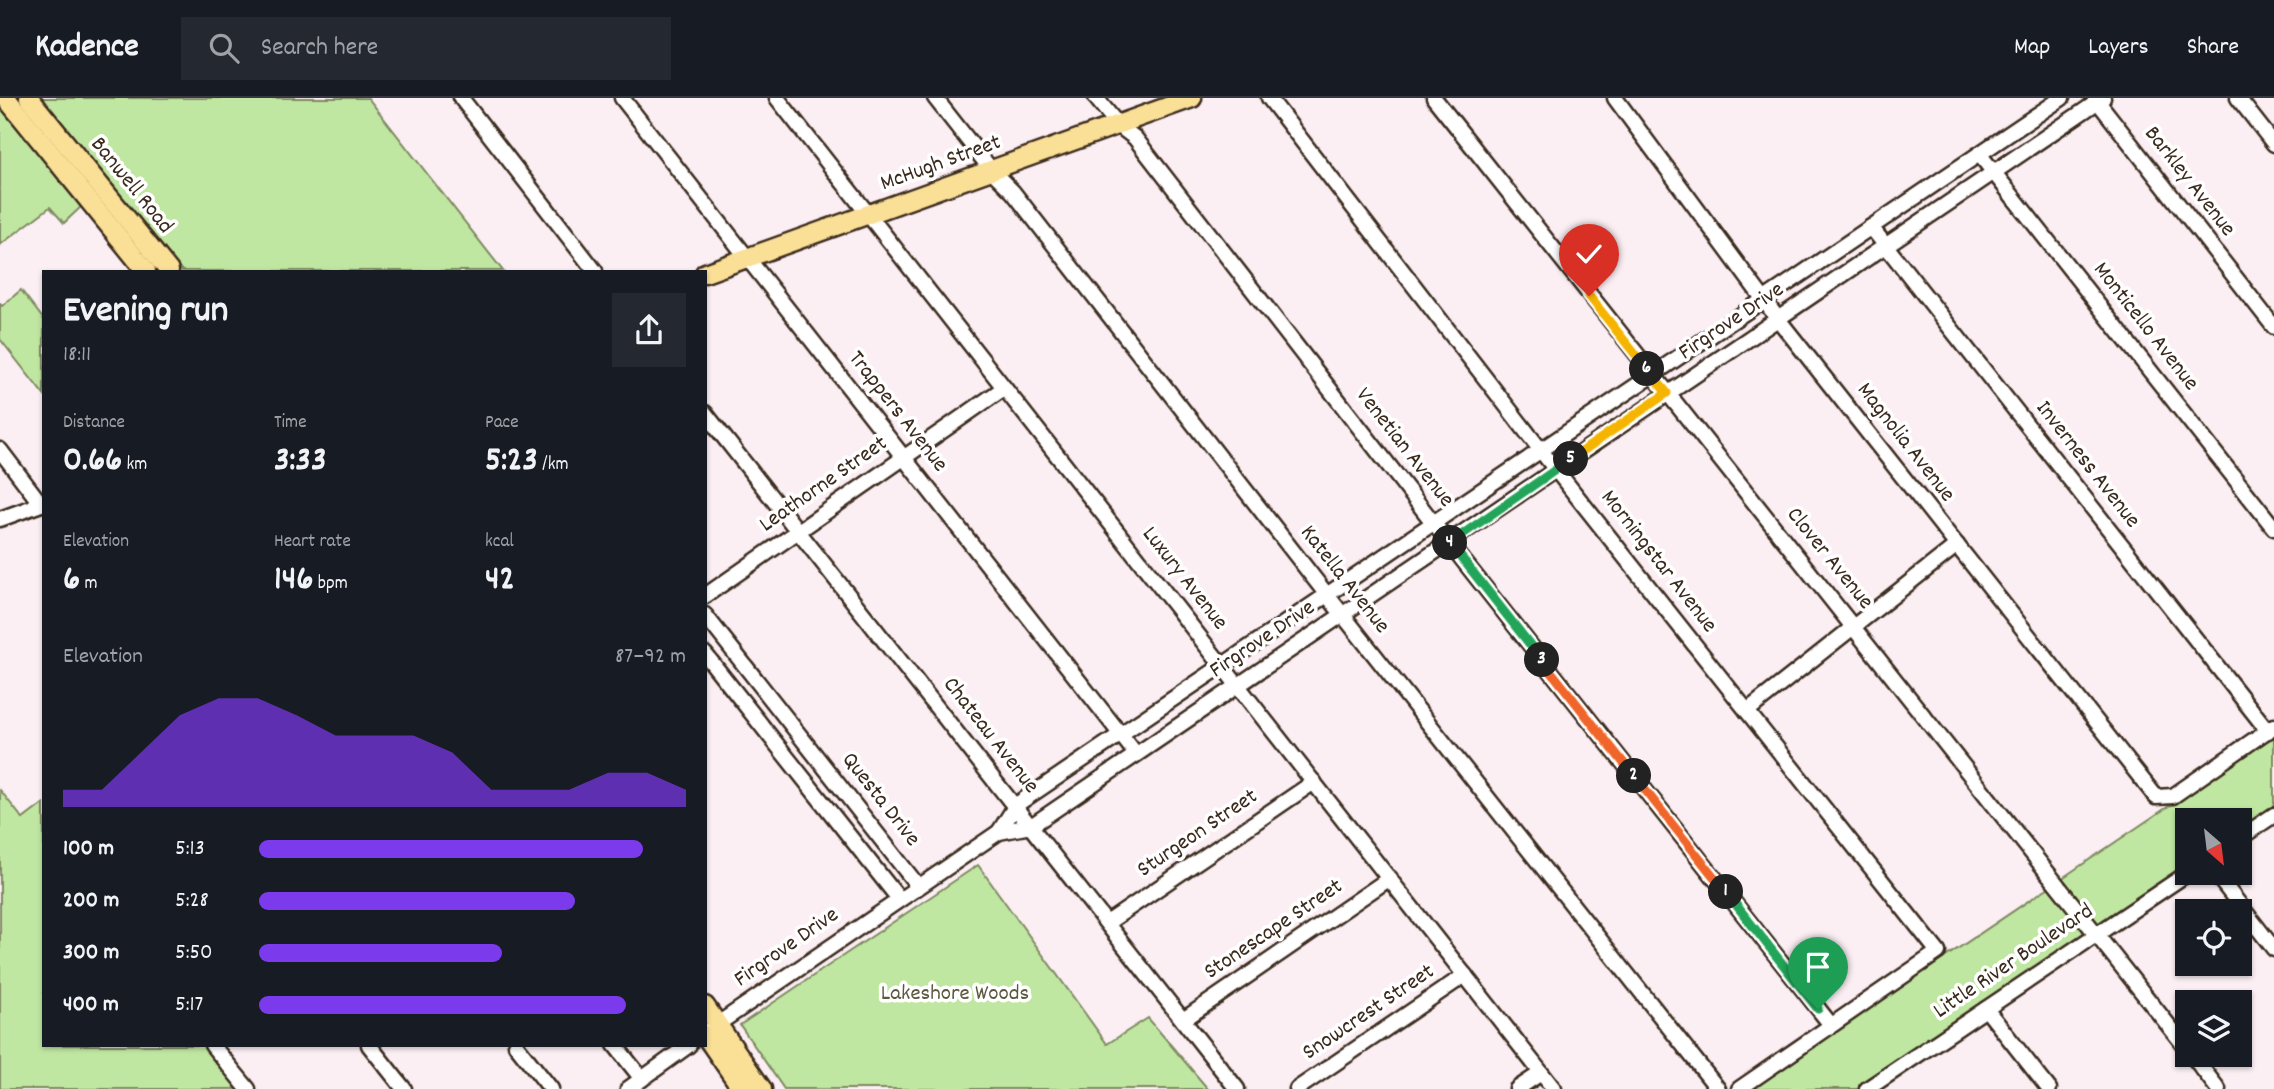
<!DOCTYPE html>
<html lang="en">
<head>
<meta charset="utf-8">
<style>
  :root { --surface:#171b24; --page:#242831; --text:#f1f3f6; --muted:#9ea1a6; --line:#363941; --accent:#7c3aed }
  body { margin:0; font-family:Dekko,sans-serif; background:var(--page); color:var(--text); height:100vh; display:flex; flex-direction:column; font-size:26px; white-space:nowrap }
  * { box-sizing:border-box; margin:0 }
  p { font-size:23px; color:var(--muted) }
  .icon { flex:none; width:38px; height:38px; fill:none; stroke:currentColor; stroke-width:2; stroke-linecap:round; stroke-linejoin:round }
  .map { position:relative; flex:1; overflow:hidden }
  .details { position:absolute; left:42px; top:172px; width:665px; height:777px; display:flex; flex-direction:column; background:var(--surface); border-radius:0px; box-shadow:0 2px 5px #0004 }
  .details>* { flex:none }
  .needle { width:46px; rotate:152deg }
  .controls { position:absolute; left:2175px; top:710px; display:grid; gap:14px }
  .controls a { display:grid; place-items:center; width:77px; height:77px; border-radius:0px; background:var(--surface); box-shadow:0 2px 5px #0004; font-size:35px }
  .pin { position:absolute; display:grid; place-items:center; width:60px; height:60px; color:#fff; margin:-72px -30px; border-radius:50% 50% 50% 0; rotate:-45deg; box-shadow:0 0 7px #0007 }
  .pin .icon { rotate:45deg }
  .km { position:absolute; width:35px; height:35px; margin:-18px; border-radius:50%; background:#222; color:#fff; font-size:19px; line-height:35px; text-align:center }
  .round { display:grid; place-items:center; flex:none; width:74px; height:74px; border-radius:0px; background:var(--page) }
  .head { display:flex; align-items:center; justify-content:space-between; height:119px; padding:0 21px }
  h1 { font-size:38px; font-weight:800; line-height:52px }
  .figures { display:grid; grid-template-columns:repeat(3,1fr); gap:10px; height:119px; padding:7px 21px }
  .figures div { display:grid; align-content:center }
  .figures b { font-size:35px; font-weight:800 }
  .figures small { font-size:19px; font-weight:400 }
  .figures p { font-size:19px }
  .chart { height:196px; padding:14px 21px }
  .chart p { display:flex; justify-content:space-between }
  .chart svg { width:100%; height:126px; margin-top:7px; fill:var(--accent); opacity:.7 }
  ul { padding:0 21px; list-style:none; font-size:23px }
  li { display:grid; grid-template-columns:112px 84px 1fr; align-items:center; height:52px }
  li i { height:18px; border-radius:9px; background:var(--accent) }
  header { display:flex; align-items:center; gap:42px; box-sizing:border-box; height:98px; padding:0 35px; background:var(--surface); border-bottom:2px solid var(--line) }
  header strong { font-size:33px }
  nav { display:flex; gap:38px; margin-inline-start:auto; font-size:24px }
  .search { width:490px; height:63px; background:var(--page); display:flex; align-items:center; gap:18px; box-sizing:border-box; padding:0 24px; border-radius:0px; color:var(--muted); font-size:26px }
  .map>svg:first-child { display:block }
</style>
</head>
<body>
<header>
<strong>Kadence</strong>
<div class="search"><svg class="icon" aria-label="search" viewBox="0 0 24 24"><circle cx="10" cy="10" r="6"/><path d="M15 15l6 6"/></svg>Search here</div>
<nav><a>Map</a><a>Layers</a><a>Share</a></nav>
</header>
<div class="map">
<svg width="2274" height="991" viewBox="0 0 2274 991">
  <rect width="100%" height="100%" fill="#fbeff4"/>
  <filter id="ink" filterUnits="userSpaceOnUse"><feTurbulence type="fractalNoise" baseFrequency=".0143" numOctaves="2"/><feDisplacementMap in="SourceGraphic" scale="14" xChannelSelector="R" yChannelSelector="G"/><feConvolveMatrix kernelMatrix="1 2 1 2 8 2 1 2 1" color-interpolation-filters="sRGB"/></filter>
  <g filter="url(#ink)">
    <!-- green -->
    <g fill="#c0e7a2" stroke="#7e8860" stroke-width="2">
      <path d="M 42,0 L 368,0 L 503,173 L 182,173 Z"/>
      <path d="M 0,5 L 82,108 L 64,125 L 50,109 L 0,147 Z"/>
      <path d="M 21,192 L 44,222 L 44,297 L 0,241 L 0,206 L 2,208 Z"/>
      <path d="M 2274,637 L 2274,717 L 2240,740 L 2240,723 L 2188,723 L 2187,775 L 1867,991 L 1750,991 Z"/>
      <path d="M 0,692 L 23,721 L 44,705 L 44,947 L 204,947 L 239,991 L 0,991 Z"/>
      <path d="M 978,767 L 1107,946 L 1148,920 L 1208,991 L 784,991 L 740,927 Z"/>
    </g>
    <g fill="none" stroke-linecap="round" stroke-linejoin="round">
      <!-- minor casing -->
      <g stroke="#3b2a1e" stroke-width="19">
        <g id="minor">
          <path d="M 461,0 L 595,173"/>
          <path d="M 622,0 L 1136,656"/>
          <path d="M 777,0 L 1554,991"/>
          <path d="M 935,0 L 993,74 L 1013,94 L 1327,497 L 1718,991"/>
          <path d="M 1096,0 L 1118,27 L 1135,40 L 1428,418 L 1831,927"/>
          <path d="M 1269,0 L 1556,372 L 1938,854 L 1739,991"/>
          <path d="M 1434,0 L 2188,952"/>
          <path d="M 1615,0 L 1778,221 L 2156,699 L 2173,698 L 2274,628"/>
          <path d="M 2095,0 L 2274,229"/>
          <path d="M 2238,0 L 2274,46"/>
          <path d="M 1980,57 L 2274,430"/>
          <path d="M 1871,129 L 2268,633"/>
          <path d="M 705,315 L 1237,991"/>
          <path d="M 0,352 L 41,406"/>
          <path d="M 0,421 L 44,405"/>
          <path d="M 705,498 L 1004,290"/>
          <path d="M 705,517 L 918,788"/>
          <path d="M 705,556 L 899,801"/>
          <path d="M 1747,613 L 1957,447"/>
          <path d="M 999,734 L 1016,707 L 2062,0"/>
          <path d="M 2240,740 L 2274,717"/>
          <path d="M 2215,775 L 2274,851"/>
          <path d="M 1107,825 L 1314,684"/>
          <path d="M 1986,911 L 2049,991"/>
          <path d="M 1183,922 L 1390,780"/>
          <path d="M 709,932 L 999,734 L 1031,728 L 2103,0"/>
          <path d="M 212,947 L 248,991"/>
          <path d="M 369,947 L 404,991"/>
          <path d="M 516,947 L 551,991"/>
          <path d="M 615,947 L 642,981"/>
          <path d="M 2192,957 L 2218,991"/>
          <path d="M 628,991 L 689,947"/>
          <path d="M 1297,991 L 1465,877"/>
          <path d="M 1517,991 L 1541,975"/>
          <path d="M 1867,991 L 2188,775"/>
        </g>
      </g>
      <!-- major casing -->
      <g stroke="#3b2a1e" stroke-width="23">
        <g id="major">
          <path d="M 6,0 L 146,173"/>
          <path d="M 29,0 L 169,173"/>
          <path d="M 705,175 L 1192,0"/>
          <path d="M 705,908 L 762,991"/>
          <path d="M 705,937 L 742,991"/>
        </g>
      </g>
      <!-- minor -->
      <use href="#minor" stroke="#fff" stroke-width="14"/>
      <!-- major -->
      <use href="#major" stroke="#fadf96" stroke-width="18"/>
    </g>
  </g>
  <g fill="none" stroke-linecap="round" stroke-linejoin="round" filter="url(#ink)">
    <!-- split-1 casing -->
    <g stroke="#fff" stroke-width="14">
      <path id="split-1" d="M 1726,794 L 1818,911"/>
    </g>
    <!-- split-2 casing -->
    <g stroke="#fff" stroke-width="14">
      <path id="split-2" d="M 1634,678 L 1726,794"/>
    </g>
    <!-- split-3 casing -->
    <g stroke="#fff" stroke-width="14">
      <path id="split-3" d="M 1542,562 L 1634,678"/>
    </g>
    <!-- split-4 casing -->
    <g stroke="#fff" stroke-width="14">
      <path id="split-4" d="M 1450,445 L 1542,562"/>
    </g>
    <!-- split-5 casing -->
    <g stroke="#fff" stroke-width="14">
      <path id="split-5" d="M 1450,445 L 1571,361"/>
    </g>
    <!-- split-6 casing -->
    <g stroke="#fff" stroke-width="14">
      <path id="split-6" d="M 1571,361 L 1667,295 L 1647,271"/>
    </g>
    <!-- split-7 casing -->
    <g stroke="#fff" stroke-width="14">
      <path id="split-7" d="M 1589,198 L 1647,271"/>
    </g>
    <!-- split-1 -->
    <use href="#split-1" stroke="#22a559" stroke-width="9"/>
    <!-- split-2 -->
    <use href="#split-2" stroke="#f0652b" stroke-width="9"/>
    <!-- split-3 -->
    <use href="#split-3" stroke="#f0652b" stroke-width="9"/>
    <!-- split-4 -->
    <use href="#split-4" stroke="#22a559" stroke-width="9"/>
    <!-- split-5 -->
    <use href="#split-5" stroke="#22a559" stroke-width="9"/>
    <!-- split-6 -->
    <use href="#split-6" stroke="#f5b400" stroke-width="9"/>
    <!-- split-7 -->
    <use href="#split-7" stroke="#f5b400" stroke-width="9"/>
  </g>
  <g text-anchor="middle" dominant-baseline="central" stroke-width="7" stroke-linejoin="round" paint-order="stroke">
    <!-- street labels -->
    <g font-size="23" fill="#3b2a1e" stroke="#fff">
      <text transform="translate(941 66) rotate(-20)">McHugh Street</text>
      <text transform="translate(2189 84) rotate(52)">Barkley Avenue</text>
      <text transform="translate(131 88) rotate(51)">Banwell Road</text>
      <text transform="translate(1732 224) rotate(-34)">Firgrove Drive</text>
      <text transform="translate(2145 229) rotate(52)">Monticello Avenue</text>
      <text transform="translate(897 314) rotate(52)">Trappers Avenue</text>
      <text transform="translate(1905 345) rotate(52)">Magnolia Avenue</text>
      <text transform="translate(1404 350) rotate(52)">Venetian Avenue</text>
      <text transform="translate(2087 367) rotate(52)">Inverness Avenue</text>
      <text transform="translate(824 387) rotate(-35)">Leathorne Street</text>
      <text transform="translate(1829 461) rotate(51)">Clover Avenue</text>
      <text transform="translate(1658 464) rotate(52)">Morningstar Avenue</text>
      <text transform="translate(1184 481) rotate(52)">Luxury Avenue</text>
      <text transform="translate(1344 482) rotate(52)">Katella Avenue</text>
      <text transform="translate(1263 542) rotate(-34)">Firgrove Drive</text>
      <text transform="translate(990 638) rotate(52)">Chateau Avenue</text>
      <text transform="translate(880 702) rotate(52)">Questa Drive</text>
      <text transform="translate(1198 736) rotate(-34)">Sturgeon Street</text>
      <text transform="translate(1274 832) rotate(-34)">Stonescape Street</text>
      <text transform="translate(787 850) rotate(-35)">Firgrove Drive</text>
      <text transform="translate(2014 864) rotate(-34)">Little River Boulevard</text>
      <text transform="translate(1369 915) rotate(-34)">Snowcrest Street</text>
    </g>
    <!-- park labels -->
    <g font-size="23" fill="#5c593f" stroke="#fff">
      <text x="955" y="896">Lakeshore Woods</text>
    </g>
  </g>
</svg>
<div class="controls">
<a><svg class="needle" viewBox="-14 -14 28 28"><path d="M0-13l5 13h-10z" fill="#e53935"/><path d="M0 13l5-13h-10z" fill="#9ea1a6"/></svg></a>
<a><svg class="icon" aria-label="locate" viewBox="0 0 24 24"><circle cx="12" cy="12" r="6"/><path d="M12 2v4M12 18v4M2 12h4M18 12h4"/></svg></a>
<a><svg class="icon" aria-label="layers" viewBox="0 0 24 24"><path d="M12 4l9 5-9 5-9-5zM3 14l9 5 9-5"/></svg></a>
</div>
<div class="pin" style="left:1818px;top:911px;background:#1e9e55"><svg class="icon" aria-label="arrive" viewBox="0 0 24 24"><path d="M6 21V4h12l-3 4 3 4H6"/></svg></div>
<div class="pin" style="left:1589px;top:198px;background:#d93025"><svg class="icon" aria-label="check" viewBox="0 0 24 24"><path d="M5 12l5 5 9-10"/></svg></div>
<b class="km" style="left:1726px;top:794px">1</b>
<b class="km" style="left:1634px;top:678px">2</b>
<b class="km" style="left:1542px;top:562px">3</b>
<b class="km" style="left:1450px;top:445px">4</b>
<b class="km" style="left:1571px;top:361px">5</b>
<b class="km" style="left:1647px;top:271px">6</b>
<section class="details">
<div class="head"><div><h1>Evening run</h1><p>18:11</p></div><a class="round"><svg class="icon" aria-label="share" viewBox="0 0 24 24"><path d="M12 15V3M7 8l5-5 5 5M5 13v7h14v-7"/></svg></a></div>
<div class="figures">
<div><p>Distance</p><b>0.66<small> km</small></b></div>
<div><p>Time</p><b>3:33</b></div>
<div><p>Pace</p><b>5:23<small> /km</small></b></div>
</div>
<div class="figures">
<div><p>Elevation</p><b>6<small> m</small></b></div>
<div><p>Heart rate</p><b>146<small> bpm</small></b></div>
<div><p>kcal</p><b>42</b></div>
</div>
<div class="chart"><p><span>Elevation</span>87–92 m</p>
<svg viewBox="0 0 160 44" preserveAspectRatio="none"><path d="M0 44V38L10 38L20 25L30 12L40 6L50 6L60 12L70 19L80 19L90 19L100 25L110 38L120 38L130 38L140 32L150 32L160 38V44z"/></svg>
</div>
<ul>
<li><b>100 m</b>5:13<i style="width:90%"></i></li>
<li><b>200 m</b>5:28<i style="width:74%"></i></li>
<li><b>300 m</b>5:50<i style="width:57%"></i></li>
<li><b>400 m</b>5:17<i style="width:86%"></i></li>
</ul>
</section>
</div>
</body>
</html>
